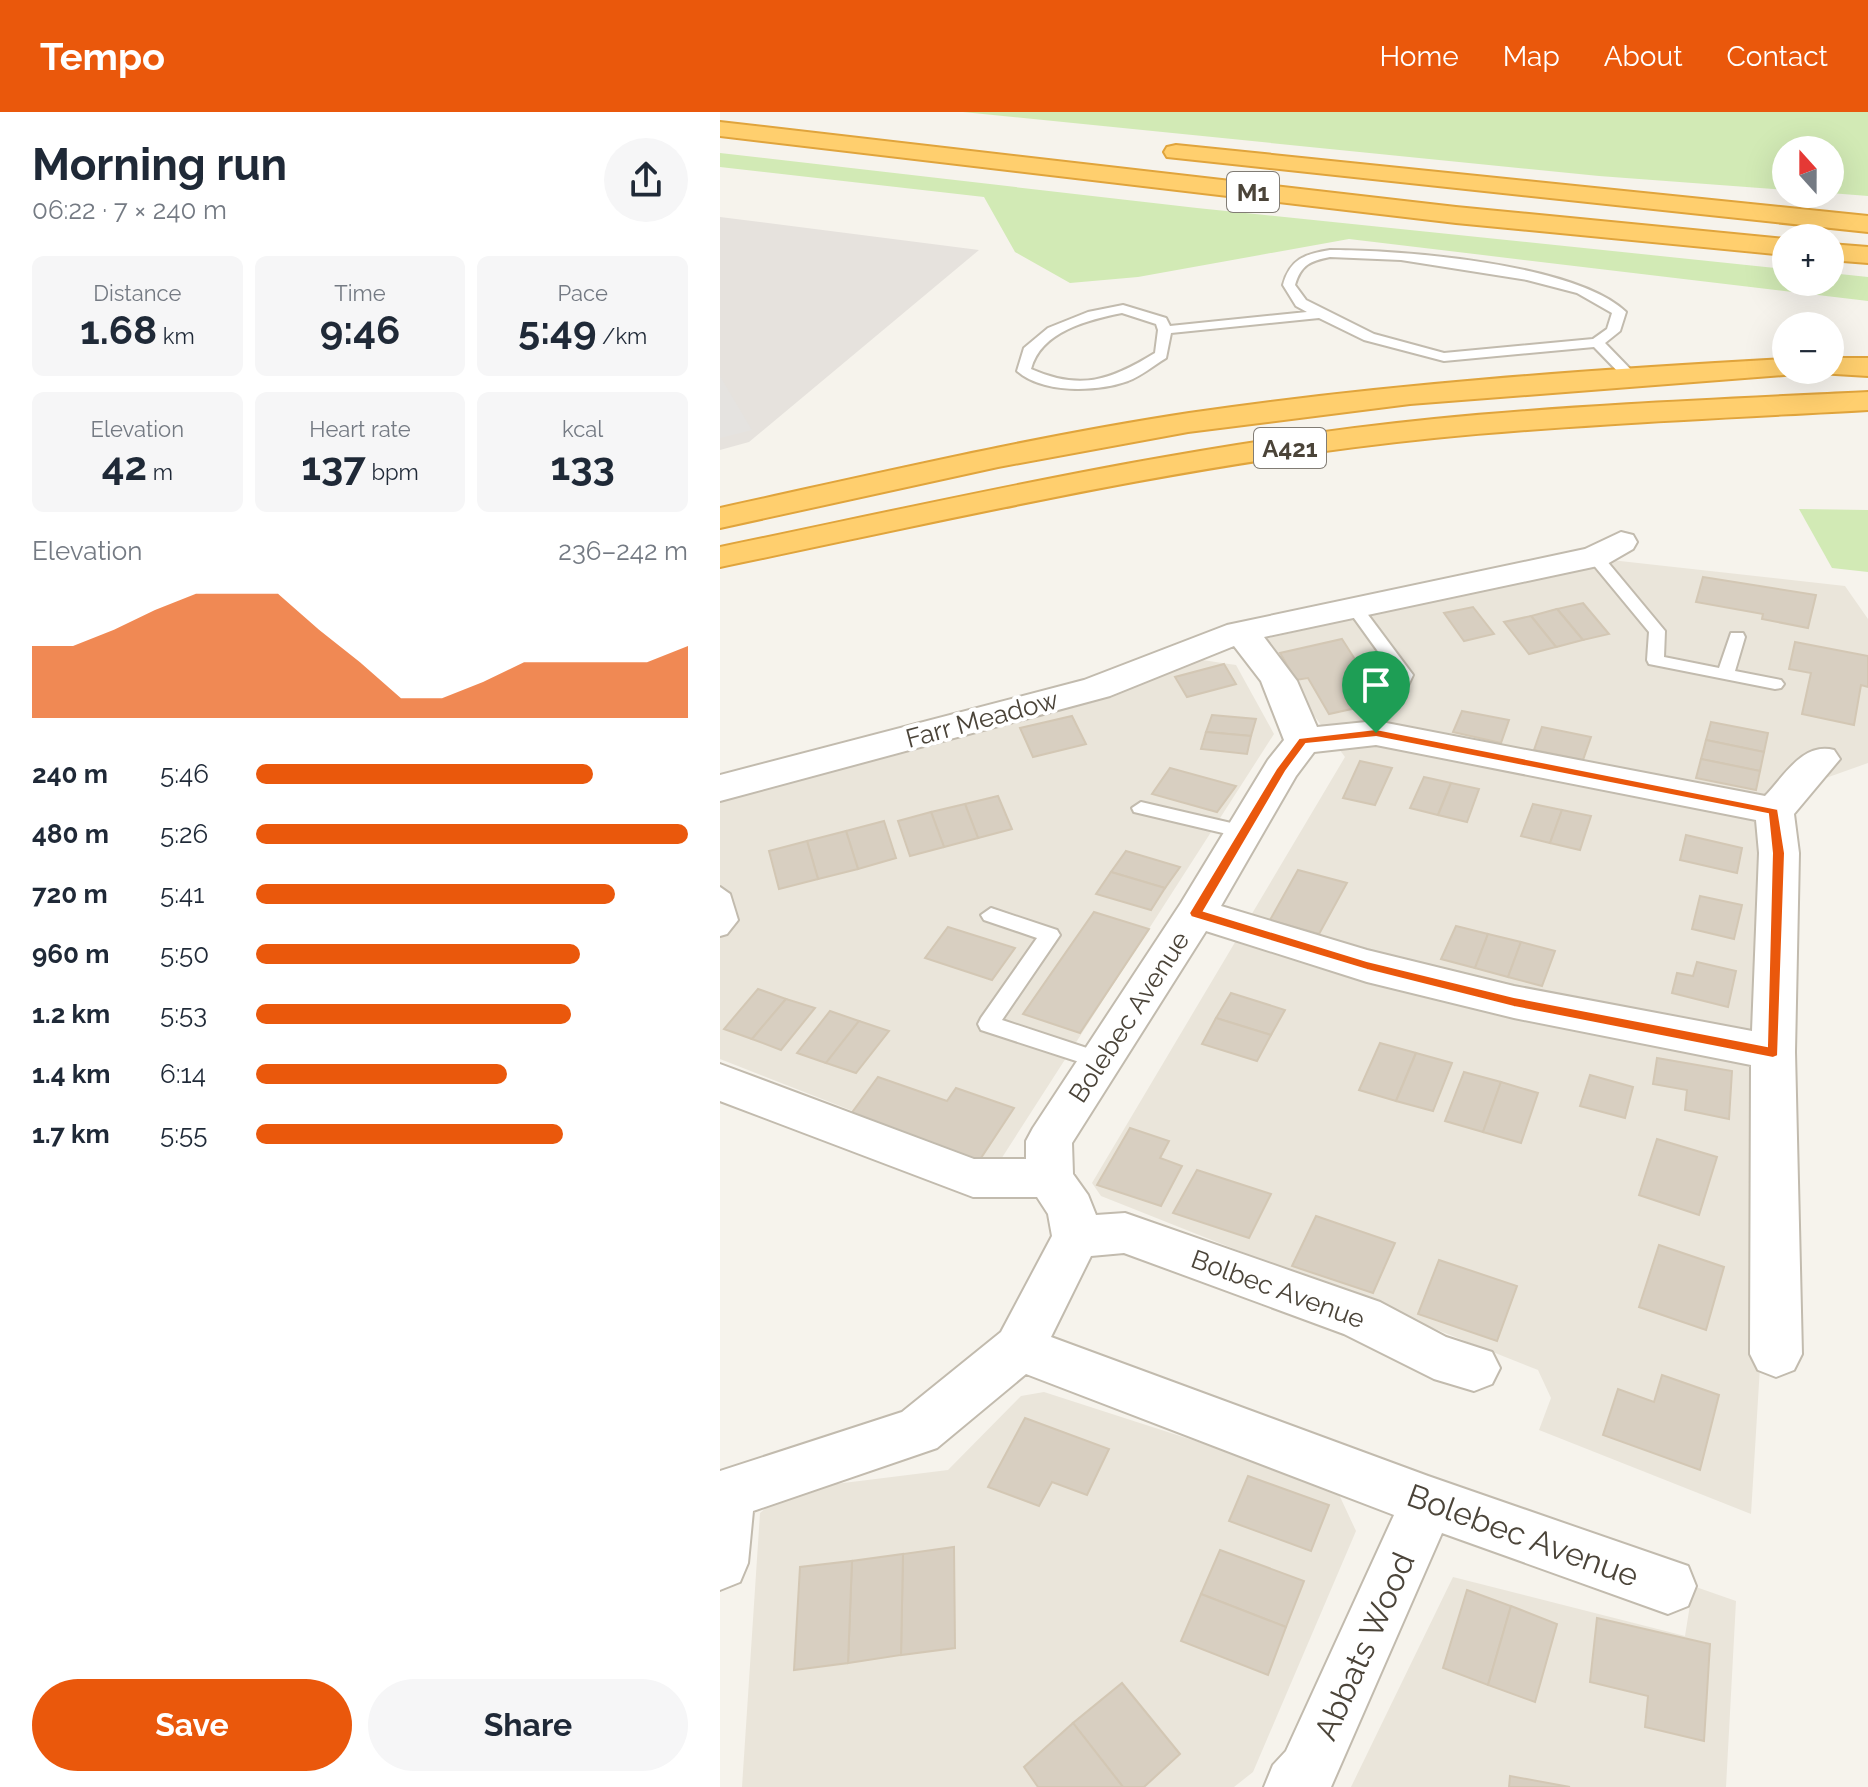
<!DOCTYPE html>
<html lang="en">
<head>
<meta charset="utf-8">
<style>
  :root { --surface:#fff; --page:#f6f6f7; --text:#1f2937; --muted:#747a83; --accent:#ea580c }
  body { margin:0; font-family:Raleway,sans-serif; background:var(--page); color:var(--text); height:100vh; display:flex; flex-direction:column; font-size:30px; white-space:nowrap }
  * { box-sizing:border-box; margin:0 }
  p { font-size:26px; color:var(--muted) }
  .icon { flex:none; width:44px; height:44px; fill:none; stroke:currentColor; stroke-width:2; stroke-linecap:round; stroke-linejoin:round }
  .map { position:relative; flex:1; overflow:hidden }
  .panel { display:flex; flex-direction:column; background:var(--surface); width:720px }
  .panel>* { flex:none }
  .needle { width:52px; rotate:339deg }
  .buttons { position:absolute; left:1052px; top:24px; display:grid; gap:16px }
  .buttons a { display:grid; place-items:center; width:72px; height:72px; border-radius:50%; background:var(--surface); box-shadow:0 8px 32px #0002; font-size:40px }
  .pin { position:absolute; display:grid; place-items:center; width:68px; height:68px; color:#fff; margin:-82px -34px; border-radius:50% 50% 50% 0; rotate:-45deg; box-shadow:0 0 8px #0007 }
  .pin .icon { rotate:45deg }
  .round { display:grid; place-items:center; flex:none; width:84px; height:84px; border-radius:42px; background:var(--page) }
  .overview { display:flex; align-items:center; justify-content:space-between; height:136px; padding:0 32px }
  h1 { font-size:44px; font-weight:700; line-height:60px }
  .figures { display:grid; grid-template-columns:repeat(3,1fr); gap:12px; height:136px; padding:8px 32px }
  .figures div { display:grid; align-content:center; border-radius:12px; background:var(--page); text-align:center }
  .figures b { font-size:40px; font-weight:700 }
  .figures small { font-size:22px; font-weight:400 }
  .figures p { font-size:22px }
  .chart { height:224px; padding:16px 32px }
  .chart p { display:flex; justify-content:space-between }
  .chart svg { width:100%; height:144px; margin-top:8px; fill:var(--accent); opacity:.7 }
  .button { display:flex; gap:16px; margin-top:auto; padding:16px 32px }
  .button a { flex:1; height:92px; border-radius:48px; background:var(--accent); color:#fff; font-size:32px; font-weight:700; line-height:92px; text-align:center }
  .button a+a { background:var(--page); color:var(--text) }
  ul { padding:0 32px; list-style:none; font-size:26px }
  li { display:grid; grid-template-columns:128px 96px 1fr; align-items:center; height:60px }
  li i { height:20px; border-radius:10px; background:var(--accent) }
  header { display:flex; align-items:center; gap:48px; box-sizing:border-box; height:112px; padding:0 40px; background:var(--accent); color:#fff }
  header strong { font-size:38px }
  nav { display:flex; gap:44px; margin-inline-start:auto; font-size:28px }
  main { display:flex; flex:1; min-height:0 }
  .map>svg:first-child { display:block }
</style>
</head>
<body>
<header>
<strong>Tempo</strong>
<nav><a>Home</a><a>Map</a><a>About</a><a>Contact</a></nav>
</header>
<main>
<section class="panel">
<div class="overview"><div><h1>Morning run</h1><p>06:22 · 7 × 240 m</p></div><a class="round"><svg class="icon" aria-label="share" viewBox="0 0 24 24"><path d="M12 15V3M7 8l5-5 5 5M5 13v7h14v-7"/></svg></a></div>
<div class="figures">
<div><p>Distance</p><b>1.68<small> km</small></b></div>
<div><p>Time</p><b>9:46</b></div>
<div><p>Pace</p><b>5:49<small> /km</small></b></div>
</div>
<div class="figures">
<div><p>Elevation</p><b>42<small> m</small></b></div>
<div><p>Heart rate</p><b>137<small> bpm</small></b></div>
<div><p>kcal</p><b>133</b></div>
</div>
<div class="chart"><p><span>Elevation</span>236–242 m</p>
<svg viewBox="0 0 160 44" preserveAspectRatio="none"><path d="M0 44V22L10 22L20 17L30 11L40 6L50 6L60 6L70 17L80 27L90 38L100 38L110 33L120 27L130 27L140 27L150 27L160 22V44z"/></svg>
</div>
<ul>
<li><b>240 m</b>5:46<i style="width:78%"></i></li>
<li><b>480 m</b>5:26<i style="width:100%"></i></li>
<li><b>720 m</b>5:41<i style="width:83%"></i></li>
<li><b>960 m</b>5:50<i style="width:75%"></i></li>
<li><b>1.2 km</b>5:53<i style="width:73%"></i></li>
<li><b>1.4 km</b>6:14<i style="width:58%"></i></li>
<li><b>1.7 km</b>5:55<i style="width:71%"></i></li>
</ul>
<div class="button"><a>Save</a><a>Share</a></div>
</section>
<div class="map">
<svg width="1148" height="1675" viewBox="0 0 1148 1675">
  <rect width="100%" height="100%" fill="#f6f3ec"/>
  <!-- residential -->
  <g fill="#eae5da">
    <path d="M 891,448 L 1125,474 L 1148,507 L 1148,651 L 1044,688 L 1042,1222 L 1031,1402 L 819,1318 L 831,1286 L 818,1258 L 381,1084 L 372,1071 L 625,645 L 592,601 L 544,527 Z"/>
    <path d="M 482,548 L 516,553 L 554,622 L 276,1055 L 0,947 L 0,688 L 385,587 Z"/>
    <path d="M 324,1280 L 615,1374 L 636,1419 L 533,1660 L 514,1675 L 22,1675 L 40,1401 L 67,1378 L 228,1358 L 301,1284 Z"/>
    <path d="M 733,1465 L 965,1524 L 973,1474 L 1016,1489 L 1006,1675 L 631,1675 Z"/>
  </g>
  <!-- industrial -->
  <path fill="#e6e2dd" d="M 0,105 L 259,138 L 29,330 L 0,338 Z"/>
  <!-- green -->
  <g fill="#d2eab5">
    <path d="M 243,0 L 1148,0 L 1148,84 L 1110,81 L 1110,38 L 1066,38 L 1066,78 L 879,64 Z"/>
    <path d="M 0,41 L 477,96 L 1066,157 L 1066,170 L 1110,170 L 1110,161 L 1148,165 L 1148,189 L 629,127 L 418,165 L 350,171 L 295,140 L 264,85 L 0,55 Z"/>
    <path d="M 1079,397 L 1148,398 L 1148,460 L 1112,456 Z"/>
  </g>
  <!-- parking -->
  <path fill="#e5e3e0" d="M 0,264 L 32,318 L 0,326 Z"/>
  <!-- building -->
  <g fill="#d8cfc1" stroke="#d3c7b4" stroke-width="2">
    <path d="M 983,465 L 1096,483 L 1088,516 L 1042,507 L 1043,502 L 976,490 Z"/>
    <path d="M 863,491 L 889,522 L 863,528 L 837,497 Z"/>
    <path d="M 753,495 L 774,522 L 744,529 L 724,501 Z"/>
    <path d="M 837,497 L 863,528 L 836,535 L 811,504 Z"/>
    <path d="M 811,504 L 836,535 L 809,542 L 784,510 Z"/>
    <path d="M 622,527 L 638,552 L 630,554 L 654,592 L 609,602 L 588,566 L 576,568 L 560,541 Z"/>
    <path d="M 1075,530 L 1148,544 L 1148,575 L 1141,573 L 1134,613 L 1082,602 L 1091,561 L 1069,557 Z"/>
    <path d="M 504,552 L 516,572 L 467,585 L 455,565 Z"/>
    <path d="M 742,599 L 789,608 L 781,631 L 733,620 Z"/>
    <path d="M 492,603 L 536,607 L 531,624 L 486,620 Z"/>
    <path d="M 352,604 L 366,632 L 313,645 L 300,616 Z"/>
    <path d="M 991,610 L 1048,621 L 1044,640 L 986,628 Z"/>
    <path d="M 822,615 L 871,625 L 863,648 L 814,638 Z"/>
    <path d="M 486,620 L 531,624 L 527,642 L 481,637 Z"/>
    <path d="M 986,628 L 1044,640 L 1040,659 L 981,647 Z"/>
    <path d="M 981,647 L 1040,659 L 1036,678 L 976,666 Z"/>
    <path d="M 640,649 L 672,656 L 655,693 L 623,686 Z"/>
    <path d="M 450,656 L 516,674 L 497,700 L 432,682 Z"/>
    <path d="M 704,665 L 731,671 L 718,703 L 690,696 Z"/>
    <path d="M 731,671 L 759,677 L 747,710 L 718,703 Z"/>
    <path d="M 278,684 L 292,717 L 258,726 L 245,692 Z"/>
    <path d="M 245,692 L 258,726 L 224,735 L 211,700 Z"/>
    <path d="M 813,692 L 842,698 L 830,731 L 801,724 Z"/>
    <path d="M 842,698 L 871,704 L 860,738 L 830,731 Z"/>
    <path d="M 211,700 L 224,735 L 190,744 L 178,709 Z"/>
    <path d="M 164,709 L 176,746 L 138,757 L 126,719 Z"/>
    <path d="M 126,719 L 138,757 L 98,767 L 87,729 Z"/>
    <path d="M 966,723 L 1022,736 L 1017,761 L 960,748 Z"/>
    <path d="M 87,729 L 98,767 L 59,777 L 49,739 Z"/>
    <path d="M 406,739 L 460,755 L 445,776 L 391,760 Z"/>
    <path d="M 578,758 L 627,771 L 599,822 L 550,808 Z"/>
    <path d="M 391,760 L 445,776 L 431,798 L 376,782 Z"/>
    <path d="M 980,784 L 1022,793 L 1014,827 L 972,817 Z"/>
    <path d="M 374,800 L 429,817 L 360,921 L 303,902 Z"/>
    <path d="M 736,814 L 768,822 L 755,856 L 721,847 Z"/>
    <path d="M 228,815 L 295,836 L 272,868 L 205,846 Z"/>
    <path d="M 768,822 L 801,830 L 788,865 L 755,856 Z"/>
    <path d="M 801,830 L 835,839 L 822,874 L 788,865 Z"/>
    <path d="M 977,850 L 1016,859 L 1008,895 L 952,881 L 957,861 L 973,864 Z"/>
    <path d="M 38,877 L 66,887 L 32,927 L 4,917 Z"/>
    <path d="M 511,881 L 565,898 L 551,923 L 496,906 Z"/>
    <path d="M 66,887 L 95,896 L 61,938 L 32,927 Z"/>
    <path d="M 110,899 L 139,909 L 106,951 L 77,941 Z"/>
    <path d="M 496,906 L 551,923 L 537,949 L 482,932 Z"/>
    <path d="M 139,909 L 169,919 L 136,961 L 106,951 Z"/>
    <path d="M 660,931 L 696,941 L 676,989 L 639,978 Z"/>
    <path d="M 696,941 L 732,951 L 713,999 L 676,989 Z"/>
    <path d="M 937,946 L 1012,959 L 1009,1007 L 965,998 L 967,978 L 933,972 Z"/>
    <path d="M 744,960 L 781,970 L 763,1020 L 725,1009 Z"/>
    <path d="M 870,963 L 913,975 L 905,1006 L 860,994 Z"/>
    <path d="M 158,965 L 227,989 L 236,976 L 294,996 L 257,1052 L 128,1006 Z"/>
    <path d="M 781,970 L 818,981 L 801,1031 L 763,1020 Z"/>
    <path d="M 410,1016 L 449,1029 L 440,1046 L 462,1054 L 441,1094 L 377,1073 Z"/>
    <path d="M 937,1027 L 997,1045 L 979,1103 L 919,1083 Z"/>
    <path d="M 477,1058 L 551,1082 L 529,1126 L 453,1101 Z"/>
    <path d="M 596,1104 L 675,1131 L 653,1181 L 572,1154 Z"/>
    <path d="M 939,1133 L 1004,1155 L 986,1218 L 919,1195 Z"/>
    <path d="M 719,1148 L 797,1174 L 777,1229 L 698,1202 Z"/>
    <path d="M 942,1263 L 999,1283 L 980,1358 L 883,1323 L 898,1277 L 934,1290 Z"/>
    <path d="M 305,1306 L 389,1337 L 367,1383 L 332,1370 L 319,1394 L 268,1375 Z"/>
    <path d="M 528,1364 L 609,1393 L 591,1439 L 509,1409 Z"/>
    <path d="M 234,1435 L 235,1536 L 181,1543 L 183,1442 Z"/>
    <path d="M 500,1438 L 584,1469 L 566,1515 L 481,1482 Z"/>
    <path d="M 183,1442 L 181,1543 L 128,1551 L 132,1449 Z"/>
    <path d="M 132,1449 L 128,1551 L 74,1558 L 80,1455 Z"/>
    <path d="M 747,1478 L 791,1494 L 768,1573 L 723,1556 Z"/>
    <path d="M 481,1482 L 566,1515 L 548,1563 L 461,1529 Z"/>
    <path d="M 791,1494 L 837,1512 L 815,1590 L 768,1573 Z"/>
    <path d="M 877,1506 L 990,1532 L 984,1629 L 925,1615 L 928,1584 L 870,1570 Z"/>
    <path d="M 402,1571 L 460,1642 L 424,1675 L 403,1675 L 353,1611 Z"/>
    <path d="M 353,1611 L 403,1675 L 318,1675 L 304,1655 Z"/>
    <path d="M 790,1664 L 850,1675 L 789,1675 Z"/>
  </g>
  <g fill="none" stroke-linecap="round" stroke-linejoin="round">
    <!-- lane casing -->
    <g stroke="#c2bbae" stroke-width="4">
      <g id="lane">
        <path d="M 610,138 C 680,138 855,151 906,200 L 900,219 L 885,231 L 918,265 L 906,268 L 874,235 L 724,249 L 644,228 L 599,206 L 451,221 L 446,246 C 433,254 421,264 408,269 C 377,280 323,282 297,259 L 304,236 L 328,216 L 368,200 L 403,193 L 446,206 L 450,214 L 587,200 L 576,194 L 563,173 C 570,147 585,142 610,138 ZM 610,145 L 681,148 L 807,168 L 857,181 L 892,201 L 887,217 L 873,227 L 724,241 L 654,222 L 586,188 L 575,173 C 581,153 590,149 610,145 ZM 402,201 L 436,212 L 438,218 L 435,241 C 391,268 361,279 311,257 C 321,219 368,208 402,201 Z"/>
        <path d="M 875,440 L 881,442 L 945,519 L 944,545 L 999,556 L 1011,521 L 1023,521 L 1025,525 L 1015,559 L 1061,568 L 1064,572 L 1061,576 L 1055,577 L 929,552 L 927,548 L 929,520 L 867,445 Z"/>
        <path d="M 634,490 L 640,492 L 693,563 L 683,584 L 677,585 L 668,580 L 675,563 L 626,495 Z"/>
        <path d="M 421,690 L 524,714 L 533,720 L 524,726 L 414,700 L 412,696 Z"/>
        <path d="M 0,775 L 10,782 L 18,808 L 7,822 L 0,824 Z"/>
        <path d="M 271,796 L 337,818 L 340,823 L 282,908 L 388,943 L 392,949 L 388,955 L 381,957 L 261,918 L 258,912 L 261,906 L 317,826 L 264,808 L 261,803 Z"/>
      </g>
    </g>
    <!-- street casing -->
    <g stroke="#c2bbae" stroke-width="4">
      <path id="street" d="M 901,420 L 913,423 L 917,430 L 913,437 L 887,452 L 544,525 L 577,569 L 597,615 L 656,609 L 1045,684 C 1065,663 1083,630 1114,638 L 1120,647 L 1074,702 L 1079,741 L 1075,940 L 1082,1242 L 1074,1258 L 1056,1265 L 1038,1258 L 1030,1242 L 1031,953 L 794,906 L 647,870 L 486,819 L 352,1031 L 353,1062 L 368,1083 L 376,1103 L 405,1101 L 660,1190 L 726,1225 L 772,1240 L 780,1256 L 772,1272 L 754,1279 L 714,1267 L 624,1222 L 404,1141 L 371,1144 L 331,1225 L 708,1364 L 968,1454 L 976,1474 L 968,1494 L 948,1502 L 722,1421 L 611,1675 L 544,1675 L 553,1653 L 566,1639 L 674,1403 L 306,1262 L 217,1336 L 33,1399 L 28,1451 L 20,1470 L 0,1478 L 0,1359 L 182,1300 L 281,1220 L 332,1124 L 328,1102 L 317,1085 L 253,1085 L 0,989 L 0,952 L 254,1047 L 306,1047 L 306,1029 L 313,1016 L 461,791 L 548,648 L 564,628 L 541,569 L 514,534 L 390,584 L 0,689 L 0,663 L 364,568 L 507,513 L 865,437 ZM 656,633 L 1036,708 L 1039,741 L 1032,919 L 794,874 L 647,838 L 501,794 L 576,664 L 594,640 Z"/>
    </g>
    <!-- highway casing -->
    <g stroke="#e0a43c" stroke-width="4">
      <g id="highway">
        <path d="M 0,10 L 736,95 L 1066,127 L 1066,143 L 736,111 L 0,24 Z"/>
        <path d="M 456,33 L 1148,104 L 1148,120 L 447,45 L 444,40 L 447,35 Z"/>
        <path d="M 1110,132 L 1148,135 L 1148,151 L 1110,148 Z"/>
        <path d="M 1110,246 L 1148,246 L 1148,264 L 1099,261 L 1097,258 L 1110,258 Z"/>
        <path d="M 1066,247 L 1066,258 L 1080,258 L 1077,262 L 690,292 L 468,320 L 278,355 L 0,416 L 0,396 C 156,362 311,325 469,301 C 667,272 866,258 1066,247 Z"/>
        <path d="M 1148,280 L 1148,298 C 1003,306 858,312 714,326 C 473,350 236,406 0,455 L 0,435 C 236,386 473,331 714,307 C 858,293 1003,287 1148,280 Z"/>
      </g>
    </g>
    <!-- lane -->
    <use href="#lane" fill="#fff" fill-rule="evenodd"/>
    <!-- street -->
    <use href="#street" fill="#fff" fill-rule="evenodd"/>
    <!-- highway -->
    <use href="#highway" fill="#ffcf6e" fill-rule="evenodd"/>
  </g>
  <!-- route -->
  <path fill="#ea580c" stroke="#fff" stroke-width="2" fill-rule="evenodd" d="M 656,617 L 1058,697 L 1065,741 L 1058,944 L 1053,946 L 794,895 L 647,858 L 471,805 L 469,801 L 556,657 L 579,626 ZM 656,625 L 1048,702 L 1052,741 L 1047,934 L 794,885 L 647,849 L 484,799 L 566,659 L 586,632 Z"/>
  <g text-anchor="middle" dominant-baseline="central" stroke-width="8" stroke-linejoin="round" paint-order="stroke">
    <!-- shield labels -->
    <g fill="#fff" stroke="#817c74" stroke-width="2">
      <rect x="507" y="60" width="52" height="40" rx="6"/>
      <rect x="534" y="316" width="72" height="40" rx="6"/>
    </g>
    <g font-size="24" font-weight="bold" fill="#4b4439">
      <text x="533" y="80">M1</text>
      <text x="570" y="336">A421</text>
    </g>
    <!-- street labels -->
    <g font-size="26" fill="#4b4439" stroke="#fff">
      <text transform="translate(262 607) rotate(-15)">Farr Meadow</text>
      <text transform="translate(409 905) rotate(-57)">Bolebec Avenue</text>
      <text transform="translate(558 1177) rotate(20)">Bolbec Avenue</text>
    </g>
    <!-- near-street labels -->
    <g font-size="32" fill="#4b4439" stroke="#fff">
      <text transform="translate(803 1423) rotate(20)">Bolebec Avenue</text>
      <text transform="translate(644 1534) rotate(-66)">Abbats Wood</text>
    </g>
  </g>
</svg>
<div class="buttons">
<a><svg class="needle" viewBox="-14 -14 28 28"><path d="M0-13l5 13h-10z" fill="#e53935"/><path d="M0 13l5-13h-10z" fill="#747a83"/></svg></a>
<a>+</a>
<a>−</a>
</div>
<div class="pin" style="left:656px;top:621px;background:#1e9e55"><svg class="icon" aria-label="arrive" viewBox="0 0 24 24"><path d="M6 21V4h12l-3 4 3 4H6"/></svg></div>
</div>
</main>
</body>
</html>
